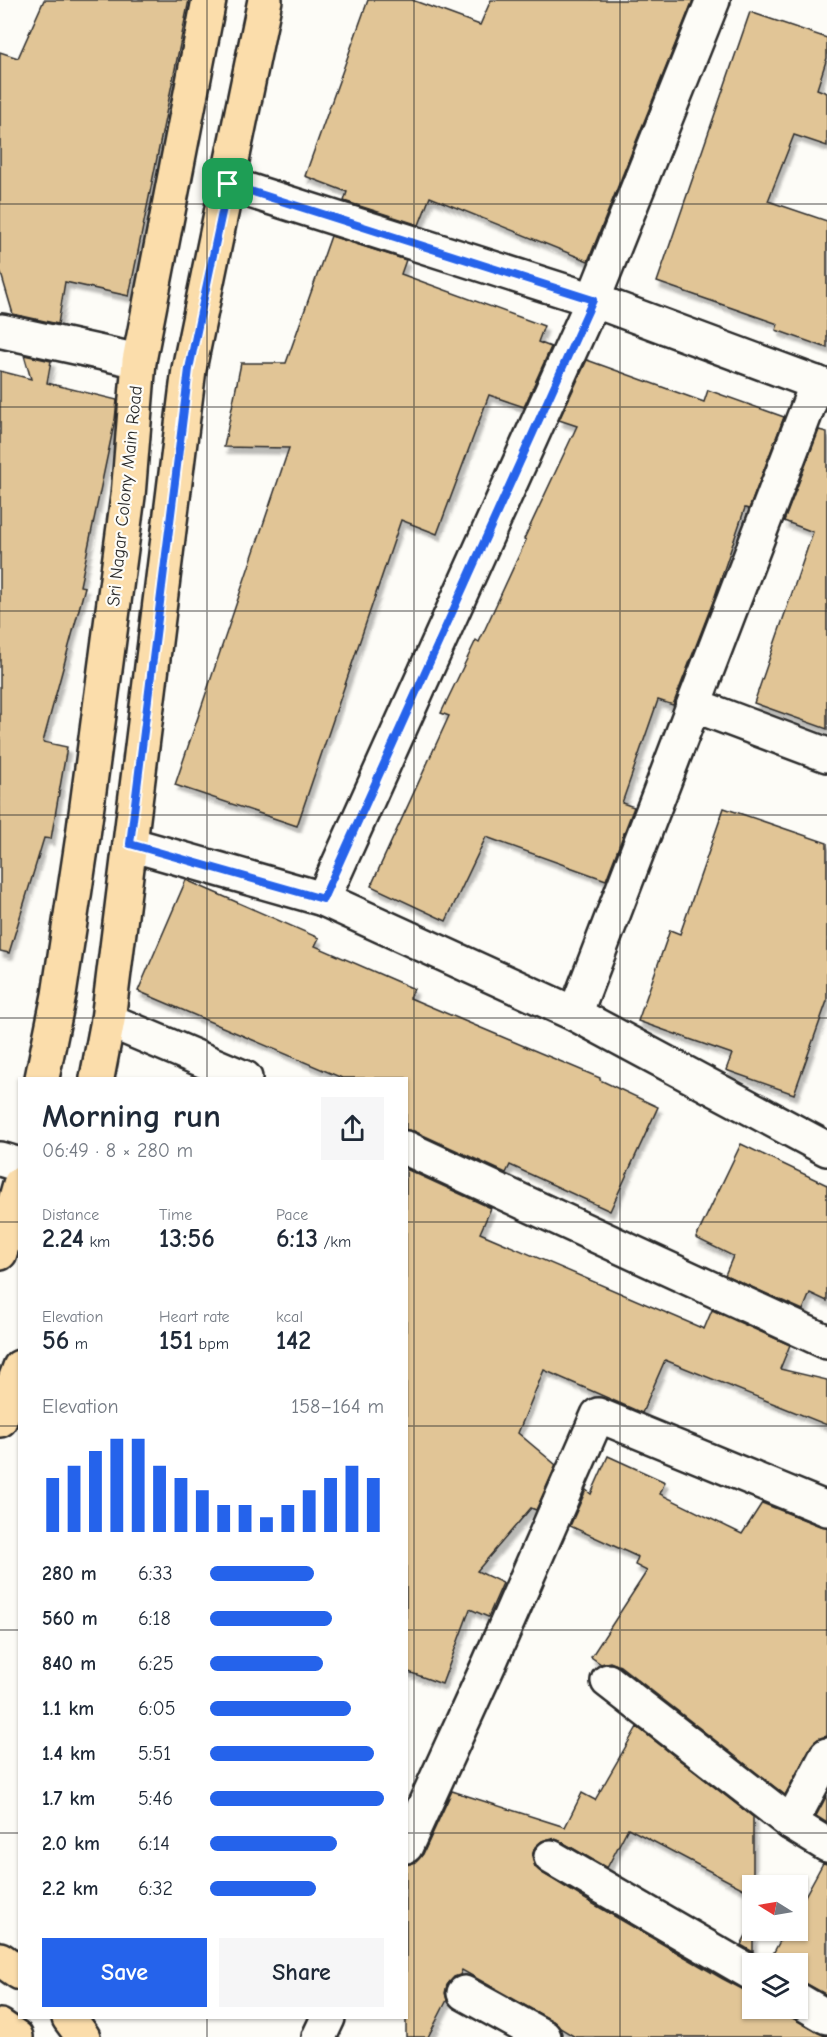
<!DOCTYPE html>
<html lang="en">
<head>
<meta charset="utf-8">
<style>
  :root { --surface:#fff; --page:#f6f6f7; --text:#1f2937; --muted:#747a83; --accent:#2563eb }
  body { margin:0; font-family:"Comic Neue",sans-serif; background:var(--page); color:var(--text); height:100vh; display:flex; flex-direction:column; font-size:22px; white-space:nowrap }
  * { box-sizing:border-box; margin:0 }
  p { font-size:20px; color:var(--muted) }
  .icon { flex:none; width:33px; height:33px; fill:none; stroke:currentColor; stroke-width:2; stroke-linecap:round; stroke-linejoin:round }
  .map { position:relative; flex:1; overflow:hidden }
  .details { position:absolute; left:18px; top:1077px; width:390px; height:942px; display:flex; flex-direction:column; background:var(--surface); border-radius:0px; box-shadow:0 2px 4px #0004 }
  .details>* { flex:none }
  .needle { width:39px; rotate:281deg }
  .tools { position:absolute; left:742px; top:1875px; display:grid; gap:12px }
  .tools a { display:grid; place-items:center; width:66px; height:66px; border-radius:0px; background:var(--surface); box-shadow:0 2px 4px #0004; font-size:30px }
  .pin { position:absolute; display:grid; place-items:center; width:51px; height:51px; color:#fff; margin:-26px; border-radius:12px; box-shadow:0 3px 9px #0006 }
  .round { display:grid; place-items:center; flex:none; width:63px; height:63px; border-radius:0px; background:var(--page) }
  .overview { display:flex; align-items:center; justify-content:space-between; height:102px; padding:0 24px }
  h1 { font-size:33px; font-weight:700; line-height:45px }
  .stats { display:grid; grid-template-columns:repeat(3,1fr); gap:9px; height:102px; padding:6px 24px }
  .stats div { display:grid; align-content:center }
  .stats b { font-size:26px; font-weight:700 }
  .stats small { font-size:16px; font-weight:400 }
  .stats p { font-size:16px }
  .chart { height:168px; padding:12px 24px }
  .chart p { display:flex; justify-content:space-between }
  .chart svg { width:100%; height:108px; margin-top:6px; stroke:var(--accent); stroke-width:6 }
  .primary-button { display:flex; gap:12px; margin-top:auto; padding:12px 24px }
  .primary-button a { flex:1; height:69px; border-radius:0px; background:var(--accent); color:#fff; font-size:24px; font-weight:700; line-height:69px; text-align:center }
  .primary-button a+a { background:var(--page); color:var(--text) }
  ul { padding:0 24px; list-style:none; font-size:20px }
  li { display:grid; grid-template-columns:96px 72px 1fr; align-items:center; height:45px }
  li i { height:15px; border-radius:8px; background:var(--accent) }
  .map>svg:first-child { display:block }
</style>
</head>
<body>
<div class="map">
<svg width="827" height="2037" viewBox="0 0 827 2037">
  <defs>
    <filter id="shadow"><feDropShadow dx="3.5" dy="6" stdDeviation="1.5" flood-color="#0004"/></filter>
  </defs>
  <rect width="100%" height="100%" fill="#fdfcf7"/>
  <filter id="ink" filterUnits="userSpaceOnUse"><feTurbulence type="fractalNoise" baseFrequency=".0167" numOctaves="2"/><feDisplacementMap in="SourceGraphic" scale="12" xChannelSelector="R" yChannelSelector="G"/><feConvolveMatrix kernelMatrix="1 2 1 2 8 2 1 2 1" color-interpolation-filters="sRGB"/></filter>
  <g filter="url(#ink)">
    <!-- building -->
    <g fill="#e1c596" stroke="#2b2b2b" stroke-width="1.5" filter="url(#shadow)">
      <path d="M 44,0 L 189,0 L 129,296 L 65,282 L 58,324 L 13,314 L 0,270 L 0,52 L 18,58 Z"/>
      <path d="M 368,0 L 412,0 L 480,25 L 491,0 L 693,0 L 588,261 L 430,197 L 419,225 L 344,201 L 347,192 L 305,176 Z"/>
      <path d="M 750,12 L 827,38 L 827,58 L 817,89 L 827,93 L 827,146 L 794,135 L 768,201 L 827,221 L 827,348 L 776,330 L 778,324 L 657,282 Z"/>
      <path d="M 331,236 L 406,260 L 401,274 L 544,326 L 538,342 L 551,347 L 524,407 L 489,395 L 437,534 L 401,520 L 297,826 L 175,785 L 289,448 L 224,447 L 241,363 L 286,363 Z"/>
      <path d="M 24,355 L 51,361 L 47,383 L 117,400 L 115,420 L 80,586 L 85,587 L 43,742 L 67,747 L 51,839 L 44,838 L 9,953 L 0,951 L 0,371 L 31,379 Z"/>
      <path d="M 587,360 L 704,402 L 708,390 L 784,417 L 749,509 L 745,508 L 714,599 L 673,705 L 658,700 L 622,803 L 634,807 L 606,880 L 486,837 L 446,921 L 371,886 L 449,716 L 441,713 L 476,640 L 479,642 L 526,540 L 524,539 L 577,426 L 559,420 Z"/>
      <path d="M 819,430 L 827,432 L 827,729 L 754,703 L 813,532 L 784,521 Z"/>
      <path d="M 724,808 L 827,843 L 827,1001 L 794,1094 L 726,1070 L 732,1054 L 638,1021 L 670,930 L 680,934 Z"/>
      <path d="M 186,880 L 319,938 L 315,946 L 414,989 L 410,998 L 600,1078 L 600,1080 L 658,1107 L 610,1211 L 510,1165 L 506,1173 L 414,1131 L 406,1130 L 406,1078 L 342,1078 L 138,991 Z"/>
      <path d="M 741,1144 L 827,1185 L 827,1301 L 810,1293 L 803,1310 L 725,1275 L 733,1256 L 696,1238 Z"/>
      <path d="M 406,1169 L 491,1208 L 480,1233 L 704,1329 L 712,1310 L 790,1345 L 780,1369 L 827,1380 L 827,1425 L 665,1360 L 642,1413 L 544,1370 L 518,1433 L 556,1465 L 536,1510 L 531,1508 L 477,1571 L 503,1583 L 488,1617 L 470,1609 L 442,1684 L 406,1671 Z"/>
      <path d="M 608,1456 L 665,1482 L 660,1494 L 742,1534 L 762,1503 L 820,1526 L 827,1527 L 827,1736 L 818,1739 L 811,1746 L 785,1795 L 620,1666 L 610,1662 L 601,1664 L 591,1657 L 647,1571 L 635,1565 L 638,1557 L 570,1526 L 586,1490 L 591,1494 Z"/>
      <path d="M 637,1727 L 753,1817 L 753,1894 L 628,1828 L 607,1868 L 560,1841 L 552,1838 L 542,1841 L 535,1847 L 532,1856 L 535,1867 L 542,1873 L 590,1902 L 723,1979 L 744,1990 L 753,1993 L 753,2008 L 781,2008 L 789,2016 L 827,2037 L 575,2037 L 560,2028 L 553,2021 L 462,1970 L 460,1975 L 454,1977 L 447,1985 L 445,1993 L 447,2000 L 428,2037 L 406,2037 L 406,1865 L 416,1862 L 423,1854 L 452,1791 L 565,1827 L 582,1793 L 595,1800 Z"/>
      <path d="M 827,1795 L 827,1823 L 816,1816 Z"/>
      <path d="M 823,1863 L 827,1864 L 827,1995 L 807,1984 L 798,1981 L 798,1964 L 768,1963 L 786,1930 L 798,1930 L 798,1909 Z"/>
      <path d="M 753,1922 L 753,1952 L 741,1945 Z"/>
    </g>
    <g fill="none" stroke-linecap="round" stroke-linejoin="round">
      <!-- minor casing -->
      <g stroke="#2b2b2b" stroke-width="38">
        <g id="minor">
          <path d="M 228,184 L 593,300 L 827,387"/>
          <path d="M 2,331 L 139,361"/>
          <path d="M 694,705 L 827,755"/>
          <path d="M 130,844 L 323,899 L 575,1014 L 827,1149"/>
          <path d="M 323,899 L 593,300 L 713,0"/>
          <path d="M 575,1014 L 817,383"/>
          <path d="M 108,1020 L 245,1078"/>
          <path d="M 406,1148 L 827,1342"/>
          <path d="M 0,1159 L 20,1165"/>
          <path d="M 608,1681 L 791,1823 L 827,1845"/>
          <path d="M 791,1823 L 827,1755"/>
          <path d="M 406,1846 L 489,1664 L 598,1415 L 827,1509"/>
          <path d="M 551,1857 L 753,1974"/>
          <path d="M 464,1993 L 544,2037"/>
          <path d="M 798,2000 L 827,2017"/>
          <path d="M 319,2037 L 328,2018"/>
        </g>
      </g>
      <!-- major casing -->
      <g stroke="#2b2b2b" stroke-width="38">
        <g id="major">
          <path d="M 42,1078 L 59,995 L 83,836 L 128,496 L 139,361 L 209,0"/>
          <path d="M 97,1078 L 108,1020 L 189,369 L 265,0"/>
          <path d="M 0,1253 L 20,1184"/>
          <path d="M 0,1420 L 20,1367"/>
          <path d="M 0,1959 L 20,1973"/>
          <path d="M 69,2018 L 83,2037"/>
          <path d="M 0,2026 L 16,2037"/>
        </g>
      </g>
      <!-- minor -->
      <use href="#minor" stroke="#fdfcf7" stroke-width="33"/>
      <!-- major -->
      <use href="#major" stroke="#fbddab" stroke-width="33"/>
    </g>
  </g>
  <g fill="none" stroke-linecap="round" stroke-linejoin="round" filter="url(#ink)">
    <!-- route casing -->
    <g stroke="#fff" stroke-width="12">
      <path id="route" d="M 228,184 L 593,300 L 323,899 L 130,844 L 189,369 Z"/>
    </g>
    <!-- route -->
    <use href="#route" stroke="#2563eb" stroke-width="8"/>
  </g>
  <!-- grid -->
  <path fill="none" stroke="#2b2b2b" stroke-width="1.5" stroke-opacity="0.55" d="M 207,0 L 207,1078M 414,0 L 414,2037M 620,0 L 620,2037M 0,204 L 827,204M 0,407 L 827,407M 0,611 L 827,611M 0,815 L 827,815M 0,1018 L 827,1018M 0,1222 L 20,1222M 406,1222 L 827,1222M 0,1426 L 20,1426M 406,1426 L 827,1426M 0,1630 L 20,1630M 406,1630 L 827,1630M 0,1833 L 20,1833M 406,1833 L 827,1833M 207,2018 L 207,2037"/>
  <g text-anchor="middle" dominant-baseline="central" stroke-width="4.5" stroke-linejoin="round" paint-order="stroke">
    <!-- street labels -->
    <g font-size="18" fill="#2b2b2b" stroke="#fdfcf7">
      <text transform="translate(125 496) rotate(-84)">Sri Nagar Colony Main Road</text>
    </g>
  </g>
</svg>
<div class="tools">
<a><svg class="needle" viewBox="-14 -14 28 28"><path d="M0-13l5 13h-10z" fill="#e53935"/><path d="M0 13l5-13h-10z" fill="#747a83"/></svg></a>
<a><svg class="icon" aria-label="layers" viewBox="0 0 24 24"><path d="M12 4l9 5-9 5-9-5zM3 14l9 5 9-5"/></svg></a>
</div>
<div class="pin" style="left:228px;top:184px;background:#1e9e55"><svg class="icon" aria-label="arrive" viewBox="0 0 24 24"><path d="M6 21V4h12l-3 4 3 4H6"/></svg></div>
<section class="details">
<div class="overview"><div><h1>Morning run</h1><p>06:49 · 8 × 280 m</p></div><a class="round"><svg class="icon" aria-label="share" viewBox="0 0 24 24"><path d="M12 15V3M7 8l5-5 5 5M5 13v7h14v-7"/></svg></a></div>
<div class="stats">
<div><p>Distance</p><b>2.24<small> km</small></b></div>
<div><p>Time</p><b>13:56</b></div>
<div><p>Pace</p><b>6:13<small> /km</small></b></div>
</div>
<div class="stats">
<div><p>Elevation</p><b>56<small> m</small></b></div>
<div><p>Heart rate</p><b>151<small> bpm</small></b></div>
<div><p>kcal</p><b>142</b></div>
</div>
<div class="chart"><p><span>Elevation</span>158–164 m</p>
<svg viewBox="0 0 160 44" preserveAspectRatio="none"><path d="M5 44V22M15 44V17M25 44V11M35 44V6M45 44V6M55 44V17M65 44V22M75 44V27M85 44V33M95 44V33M105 44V38M115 44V33M125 44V27M135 44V22M145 44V17M155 44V22"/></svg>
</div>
<ul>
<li><b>280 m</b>6:33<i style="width:60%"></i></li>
<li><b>560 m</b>6:18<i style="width:70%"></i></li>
<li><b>840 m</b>6:25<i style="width:65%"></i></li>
<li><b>1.1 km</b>6:05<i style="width:81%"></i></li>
<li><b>1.4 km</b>5:51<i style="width:94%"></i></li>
<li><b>1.7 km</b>5:46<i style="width:100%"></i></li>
<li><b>2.0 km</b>6:14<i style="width:73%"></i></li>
<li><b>2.2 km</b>6:32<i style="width:61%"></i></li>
</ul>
<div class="primary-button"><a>Save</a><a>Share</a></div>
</section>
</div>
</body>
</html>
